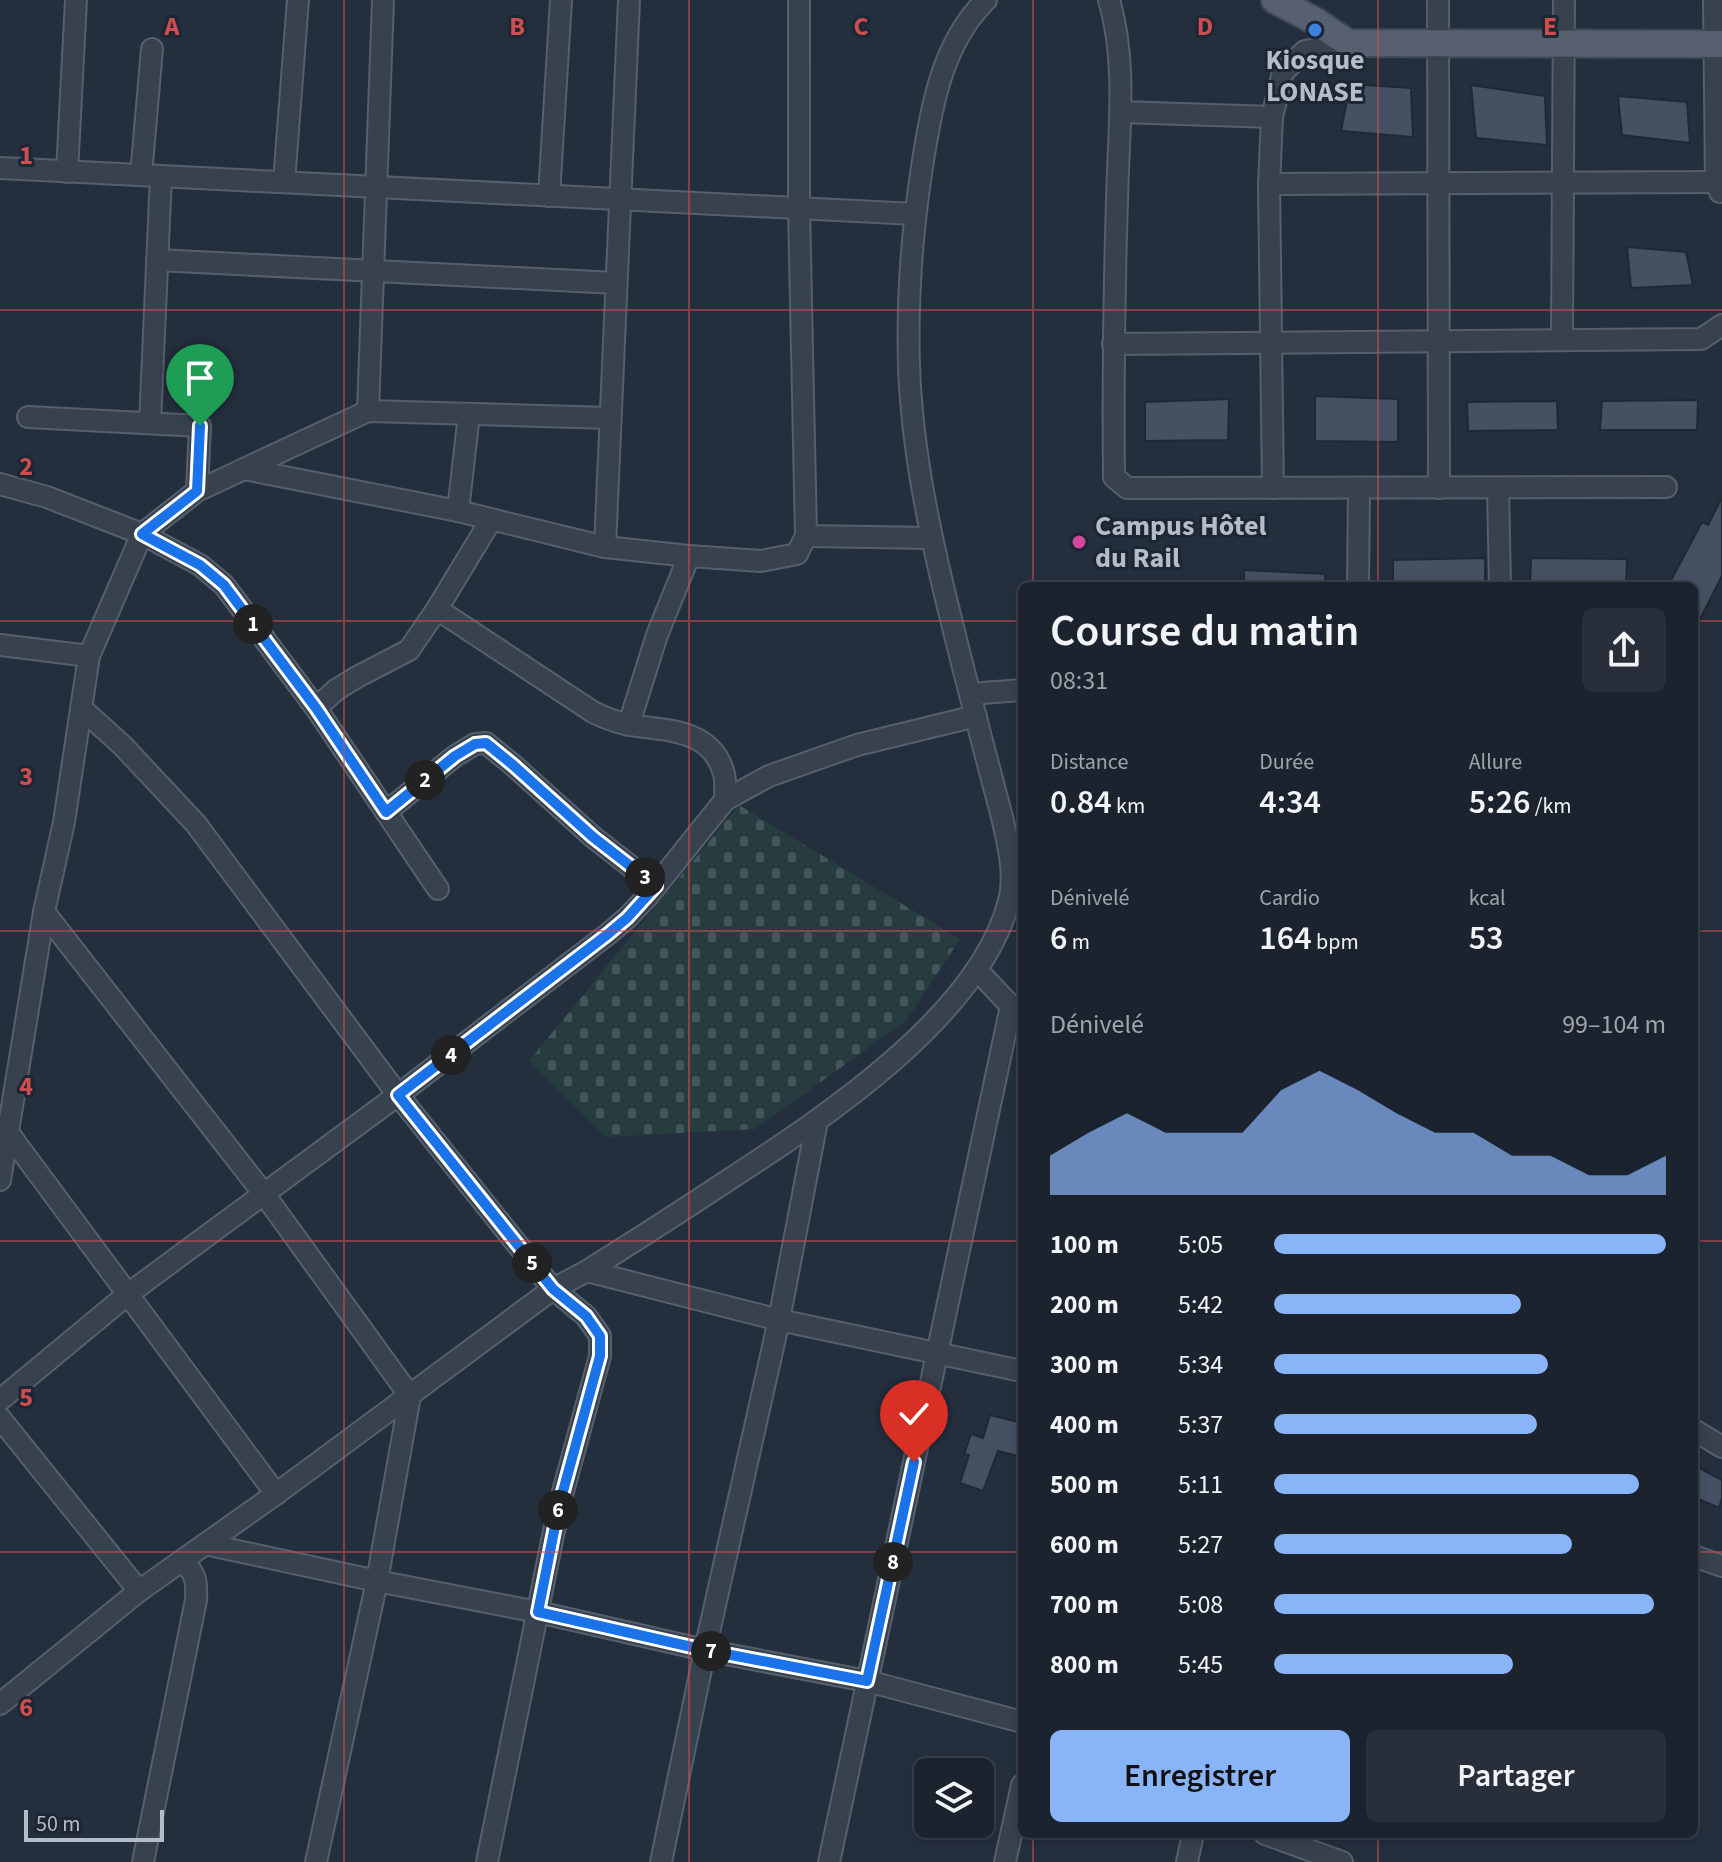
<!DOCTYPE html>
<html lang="fr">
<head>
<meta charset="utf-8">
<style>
  :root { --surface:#1b232e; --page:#282f3a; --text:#f1f3f6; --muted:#a0a4aa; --line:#39404a; --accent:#8ab4f8 }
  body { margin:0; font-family:"Source Sans 3",sans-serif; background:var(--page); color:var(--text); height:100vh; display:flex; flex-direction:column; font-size:30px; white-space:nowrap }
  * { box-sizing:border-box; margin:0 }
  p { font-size:26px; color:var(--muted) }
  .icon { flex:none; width:44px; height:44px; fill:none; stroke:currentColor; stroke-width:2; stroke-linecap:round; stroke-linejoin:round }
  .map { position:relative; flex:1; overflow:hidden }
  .side { position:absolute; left:1018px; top:582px; width:680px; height:1256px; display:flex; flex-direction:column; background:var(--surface); border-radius:12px; box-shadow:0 4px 12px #0003,0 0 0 2px var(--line) }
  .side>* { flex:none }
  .tools { position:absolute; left:914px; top:1758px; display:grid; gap:16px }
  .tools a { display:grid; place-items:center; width:80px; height:80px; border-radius:12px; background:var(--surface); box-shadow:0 4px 12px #0003,0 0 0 2px var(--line); font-size:40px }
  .scale { position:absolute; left:24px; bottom:20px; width:140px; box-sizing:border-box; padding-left:8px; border:4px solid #b4bcc9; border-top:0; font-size:22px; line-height:28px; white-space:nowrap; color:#b4bcc9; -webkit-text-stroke:6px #1d2633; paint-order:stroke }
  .pin { position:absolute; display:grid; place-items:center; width:68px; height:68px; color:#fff; margin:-82px -34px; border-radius:50% 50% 50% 0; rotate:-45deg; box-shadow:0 0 8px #0007 }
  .pin .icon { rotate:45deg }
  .km { position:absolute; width:40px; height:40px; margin:-20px; border-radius:50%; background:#222; color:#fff; font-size:22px; line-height:40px; text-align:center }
  .round { display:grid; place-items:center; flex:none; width:84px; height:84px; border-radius:12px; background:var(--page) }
  .overview { display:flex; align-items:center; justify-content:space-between; height:136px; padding:0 32px }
  h1 { font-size:44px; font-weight:600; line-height:60px }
  .figures { display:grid; grid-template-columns:repeat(3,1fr); gap:12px; height:136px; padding:8px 32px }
  .figures div { display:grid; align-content:center }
  .figures b { font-size:34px; font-weight:600 }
  .figures small { font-size:22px; font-weight:400 }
  .figures p { font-size:22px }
  .chart { height:224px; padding:16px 32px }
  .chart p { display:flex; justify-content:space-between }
  .chart svg { width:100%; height:144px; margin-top:8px; fill:var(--accent); opacity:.7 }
  .primary-button { display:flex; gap:16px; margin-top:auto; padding:16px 32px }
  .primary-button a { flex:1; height:92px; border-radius:12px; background:var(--accent); color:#111; font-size:32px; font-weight:600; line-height:92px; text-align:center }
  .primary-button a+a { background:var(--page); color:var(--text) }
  ul { padding:0 32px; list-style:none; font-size:26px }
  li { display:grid; grid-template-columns:128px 96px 1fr; align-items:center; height:60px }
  li i { height:20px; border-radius:10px; background:var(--accent) }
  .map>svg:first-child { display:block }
</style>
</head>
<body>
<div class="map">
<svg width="1722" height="1862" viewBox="0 0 1722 1862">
  <defs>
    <pattern id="cemetery-stones" width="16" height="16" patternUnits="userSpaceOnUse" patternTransform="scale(2)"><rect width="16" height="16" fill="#263c3f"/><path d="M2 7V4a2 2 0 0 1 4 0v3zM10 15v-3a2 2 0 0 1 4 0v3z" fill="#435659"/></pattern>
  </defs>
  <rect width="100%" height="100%" fill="#242f3e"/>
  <!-- cemetery -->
  <path fill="url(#cemetery-stones)" d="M 739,805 L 960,939 L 906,1021 L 755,1129 L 606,1137 L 529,1061 Z"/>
  <!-- building -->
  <g fill="#455162" stroke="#1f2835" stroke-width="2">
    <path d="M 1350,84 L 1411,88 L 1413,137 L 1341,131 Z"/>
    <path d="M 1471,85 L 1545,96 L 1547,145 L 1476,138 Z"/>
    <path d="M 1618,96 L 1687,102 L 1690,143 L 1622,135 Z"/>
    <path d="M 1627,247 L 1686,252 L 1693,285 L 1631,288 Z"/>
    <path d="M 1315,396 L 1398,399 L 1398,442 L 1315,441 Z"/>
    <path d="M 1229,399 L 1228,440 L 1145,441 L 1145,402 Z"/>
    <path d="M 1698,400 L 1697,430 L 1600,430 L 1602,401 Z"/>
    <path d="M 1557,401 L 1558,430 L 1468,431 L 1467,402 Z"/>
    <path d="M 1722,497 L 1722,576 L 1694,631 L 1694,586 L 1668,586 L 1702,522 L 1708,525 Z"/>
    <path d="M 1485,558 L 1485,586 L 1393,586 L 1393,560 Z"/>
    <path d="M 1531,558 L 1627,559 L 1626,586 L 1530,586 Z"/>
    <path d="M 1244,570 L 1325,574 L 1325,586 L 1244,586 Z"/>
    <path d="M 990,1415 L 1022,1423 L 1022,1457 L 998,1451 L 983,1491 L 960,1483 L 969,1455 L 964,1454 L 971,1434 L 983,1438 Z"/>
    <path d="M 1694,1465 L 1722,1480 L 1722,1498 L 1719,1508 L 1694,1497 Z"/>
  </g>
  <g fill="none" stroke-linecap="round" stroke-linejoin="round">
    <!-- minor casing -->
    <g stroke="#565f6c" stroke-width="24">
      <g id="minor">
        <path d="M 1109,0 C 1128,65 1118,134 1117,201 C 1114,293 1113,385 1114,477 L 1127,488 L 1666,487"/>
        <path d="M 1438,0 L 1439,488"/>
        <path d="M 1714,0 L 1716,182 L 1720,192"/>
        <path d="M 1122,112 L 1272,117 L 1283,72 L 1305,51 L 1348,43"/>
        <path d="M 1272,117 L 1269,184 L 1273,488"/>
        <path d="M 0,168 L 915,214"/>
        <path d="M 67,172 L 76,0"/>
        <path d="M 141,175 L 152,49"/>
        <path d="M 284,182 L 298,0"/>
        <path d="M 1269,184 L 1722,182"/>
        <path d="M 549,196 L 561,0"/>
        <path d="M 157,260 L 616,283"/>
        <path d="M 1562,340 L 1564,0"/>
        <path d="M 1113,344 L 1701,339 L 1722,325"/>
        <path d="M 368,411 L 383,0"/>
        <path d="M 28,417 L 200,426 L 197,491"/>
        <path d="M 150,423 L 161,176"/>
        <path d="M 244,469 L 458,511 L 605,547 L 689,556 L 761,561 L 797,554 L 806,536 L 799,208 L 799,0"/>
        <path d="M 0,484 L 47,497 L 142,534 L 200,565 L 224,585 L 316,708 L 438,889"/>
        <path d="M 1498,488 L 1500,586"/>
        <path d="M 458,511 L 469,414"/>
        <path d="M 806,536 L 931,538"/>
        <path d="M 605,547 L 629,0"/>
        <path d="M 1358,586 L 1359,488"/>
        <path d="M 437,609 L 593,712 C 605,718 616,722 629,725 C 666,731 712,728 724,774 C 726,782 725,792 725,800"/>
        <path d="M 0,645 L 89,656"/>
        <path d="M 970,694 L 1022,690"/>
        <path d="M 316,708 L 336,690 L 357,677 L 409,650 L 437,609 L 491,520"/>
        <path d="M 82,709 L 122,745 L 196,824 L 398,1095 L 553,1289 L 586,1316 L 600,1336 L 600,1356 L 559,1506 L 487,1862"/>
        <path d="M 629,724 L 657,635 L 689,556"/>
        <path d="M 386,812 L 455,756 L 475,744 L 486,743 L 513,765 L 593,837 L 656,886"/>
        <path d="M 44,912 L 264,1194 L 410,1396 L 377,1581 L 316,1862"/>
        <path d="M 3,1130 L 9,1134 L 276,1494"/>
        <path d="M 0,1180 L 44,912 L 64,822 L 89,656 L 142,534 L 197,491 L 368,411 L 610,418"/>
        <path d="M 587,1271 L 779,1320 L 1022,1371"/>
        <path d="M 0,1400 L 128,1294 L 398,1095 L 608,934 L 627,918 L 648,896 L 725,800 L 769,776 L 857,745 L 976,716"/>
        <path d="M 0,1418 L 139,1591"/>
        <path d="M 1694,1430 L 1722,1447"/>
        <path d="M 205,1544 L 377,1581 L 538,1612 L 705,1650 L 867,1681 L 1022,1722"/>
        <path d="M 1694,1556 L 1722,1566"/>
        <path d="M 0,1704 L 139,1591 L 276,1494 L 553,1289 L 587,1271 C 635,1241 683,1210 730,1179 C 825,1117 979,1016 1009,901 C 1016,874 1008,844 1002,817 C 985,753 968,688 952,623 C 931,539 912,453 909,366 C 907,300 912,232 922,167 C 931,108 942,43 986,0"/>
        <path d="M 1265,1834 L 1342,1862"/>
        <path d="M 143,1862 L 196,1600 C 197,1581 196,1575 183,1560"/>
        <path d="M 661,1862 L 705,1650 L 779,1320 L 817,1121"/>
        <path d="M 829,1862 L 1011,1006 L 977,970"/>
        <path d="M 1005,1862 L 1022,1785"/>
        <path d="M 1187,1862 L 1193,1834"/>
      </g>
    </g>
    <!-- major casing -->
    <g stroke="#414a57" stroke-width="30">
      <path id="major" d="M 1275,0 L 1315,21 L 1348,43 L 1722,44"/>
    </g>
    <!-- minor -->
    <use href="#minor" stroke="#38414e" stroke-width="20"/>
    <!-- major -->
    <use href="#major" stroke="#56606e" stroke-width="26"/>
  </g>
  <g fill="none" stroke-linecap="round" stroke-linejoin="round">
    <!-- route casing -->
    <g stroke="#fff" stroke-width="16">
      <path id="route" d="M 200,426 L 197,491 L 142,534 L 200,565 L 224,585 L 316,708 L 386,812 L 455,756 L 475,744 L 486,743 L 513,765 L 593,837 L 656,886 L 627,918 L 608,934 L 398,1095 L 553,1289 L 586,1316 L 600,1336 L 600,1356 L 559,1506 L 538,1612 L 705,1650 L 867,1681 L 914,1462"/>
    </g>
    <!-- route -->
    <use href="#route" stroke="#1a73e8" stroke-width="10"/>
  </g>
  <!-- grid -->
  <path fill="none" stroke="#ce4d50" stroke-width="2" stroke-opacity="0.55" d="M 344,0 L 344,1862M 689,0 L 689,1862M 1033,0 L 1033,586M 1378,0 L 1378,586M 0,310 L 1722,310M 0,621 L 1022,621M 1694,621 L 1722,621M 0,931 L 1022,931M 1694,931 L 1722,931M 0,1241 L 1022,1241M 1694,1241 L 1722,1241M 0,1552 L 1022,1552M 1694,1552 L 1722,1552M 1033,1834 L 1033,1862M 1378,1834 L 1378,1862"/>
  <!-- markers -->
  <circle fill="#3f7fe0" stroke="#1d2633" stroke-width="3" cx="1315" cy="30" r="8"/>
  <circle fill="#d1479c" stroke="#1d2633" stroke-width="3" cx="1079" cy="542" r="8"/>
  <g text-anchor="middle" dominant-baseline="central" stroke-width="6" stroke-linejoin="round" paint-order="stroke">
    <!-- poi labels -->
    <g font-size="28" font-weight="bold" fill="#b4bcc9" stroke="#1d2633">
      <text x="1315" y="60">Kiosque<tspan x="1315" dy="32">LONASE</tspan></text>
      <text x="1095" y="526" text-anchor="start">Campus Hôtel<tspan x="1095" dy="32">du Rail</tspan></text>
    </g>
  </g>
  <g font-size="26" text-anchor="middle" font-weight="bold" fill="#ce4d50" stroke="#1d2633" stroke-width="6" stroke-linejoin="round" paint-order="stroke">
    <text x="172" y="35">A</text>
    <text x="517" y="35">B</text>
    <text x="861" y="35">C</text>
    <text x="1205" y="35">D</text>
    <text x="1550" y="35">E</text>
    <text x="26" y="164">1</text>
    <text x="26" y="475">2</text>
    <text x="26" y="785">3</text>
    <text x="26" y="1095">4</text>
    <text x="26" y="1406">5</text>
    <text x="26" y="1716">6</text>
  </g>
</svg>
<div class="tools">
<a><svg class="icon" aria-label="layers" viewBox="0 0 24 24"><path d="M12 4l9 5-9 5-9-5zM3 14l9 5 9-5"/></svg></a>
</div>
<div class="scale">50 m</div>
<div class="pin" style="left:200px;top:426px;background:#1e9e55"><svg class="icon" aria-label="arrive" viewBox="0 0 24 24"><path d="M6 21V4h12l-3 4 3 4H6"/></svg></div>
<div class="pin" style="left:914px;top:1462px;background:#d93025"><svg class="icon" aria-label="check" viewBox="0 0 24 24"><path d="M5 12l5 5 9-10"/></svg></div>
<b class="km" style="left:253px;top:624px">1</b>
<b class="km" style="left:425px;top:780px">2</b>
<b class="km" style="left:645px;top:877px">3</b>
<b class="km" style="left:451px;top:1055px">4</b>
<b class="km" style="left:532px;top:1263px">5</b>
<b class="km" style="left:558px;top:1510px">6</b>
<b class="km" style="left:711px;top:1651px">7</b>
<b class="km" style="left:893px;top:1562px">8</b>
<section class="side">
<div class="overview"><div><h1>Course du matin</h1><p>08:31</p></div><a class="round"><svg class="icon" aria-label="share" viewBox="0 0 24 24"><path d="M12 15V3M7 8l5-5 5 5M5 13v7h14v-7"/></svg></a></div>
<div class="figures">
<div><p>Distance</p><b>0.84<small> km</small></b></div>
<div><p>Durée</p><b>4:34</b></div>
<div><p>Allure</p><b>5:26<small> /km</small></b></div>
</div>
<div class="figures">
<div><p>Dénivelé</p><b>6<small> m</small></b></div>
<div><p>Cardio</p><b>164<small> bpm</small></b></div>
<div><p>kcal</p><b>53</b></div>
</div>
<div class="chart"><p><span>Dénivelé</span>99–104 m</p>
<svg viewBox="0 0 160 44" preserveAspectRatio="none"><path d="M0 44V32L10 25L20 19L30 25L40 25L50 25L60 12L70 6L80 12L90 19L100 25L110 25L120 32L130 32L140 38L150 38L160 32V44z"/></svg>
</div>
<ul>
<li><b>100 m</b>5:05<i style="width:100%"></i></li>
<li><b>200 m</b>5:42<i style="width:63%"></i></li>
<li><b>300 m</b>5:34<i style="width:70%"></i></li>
<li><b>400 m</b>5:37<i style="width:67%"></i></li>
<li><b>500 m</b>5:11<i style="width:93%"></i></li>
<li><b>600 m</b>5:27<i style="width:76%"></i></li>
<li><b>700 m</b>5:08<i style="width:97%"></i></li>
<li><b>800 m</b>5:45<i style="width:61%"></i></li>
</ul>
<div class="primary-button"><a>Enregistrer</a><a>Partager</a></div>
</section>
</div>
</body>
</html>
